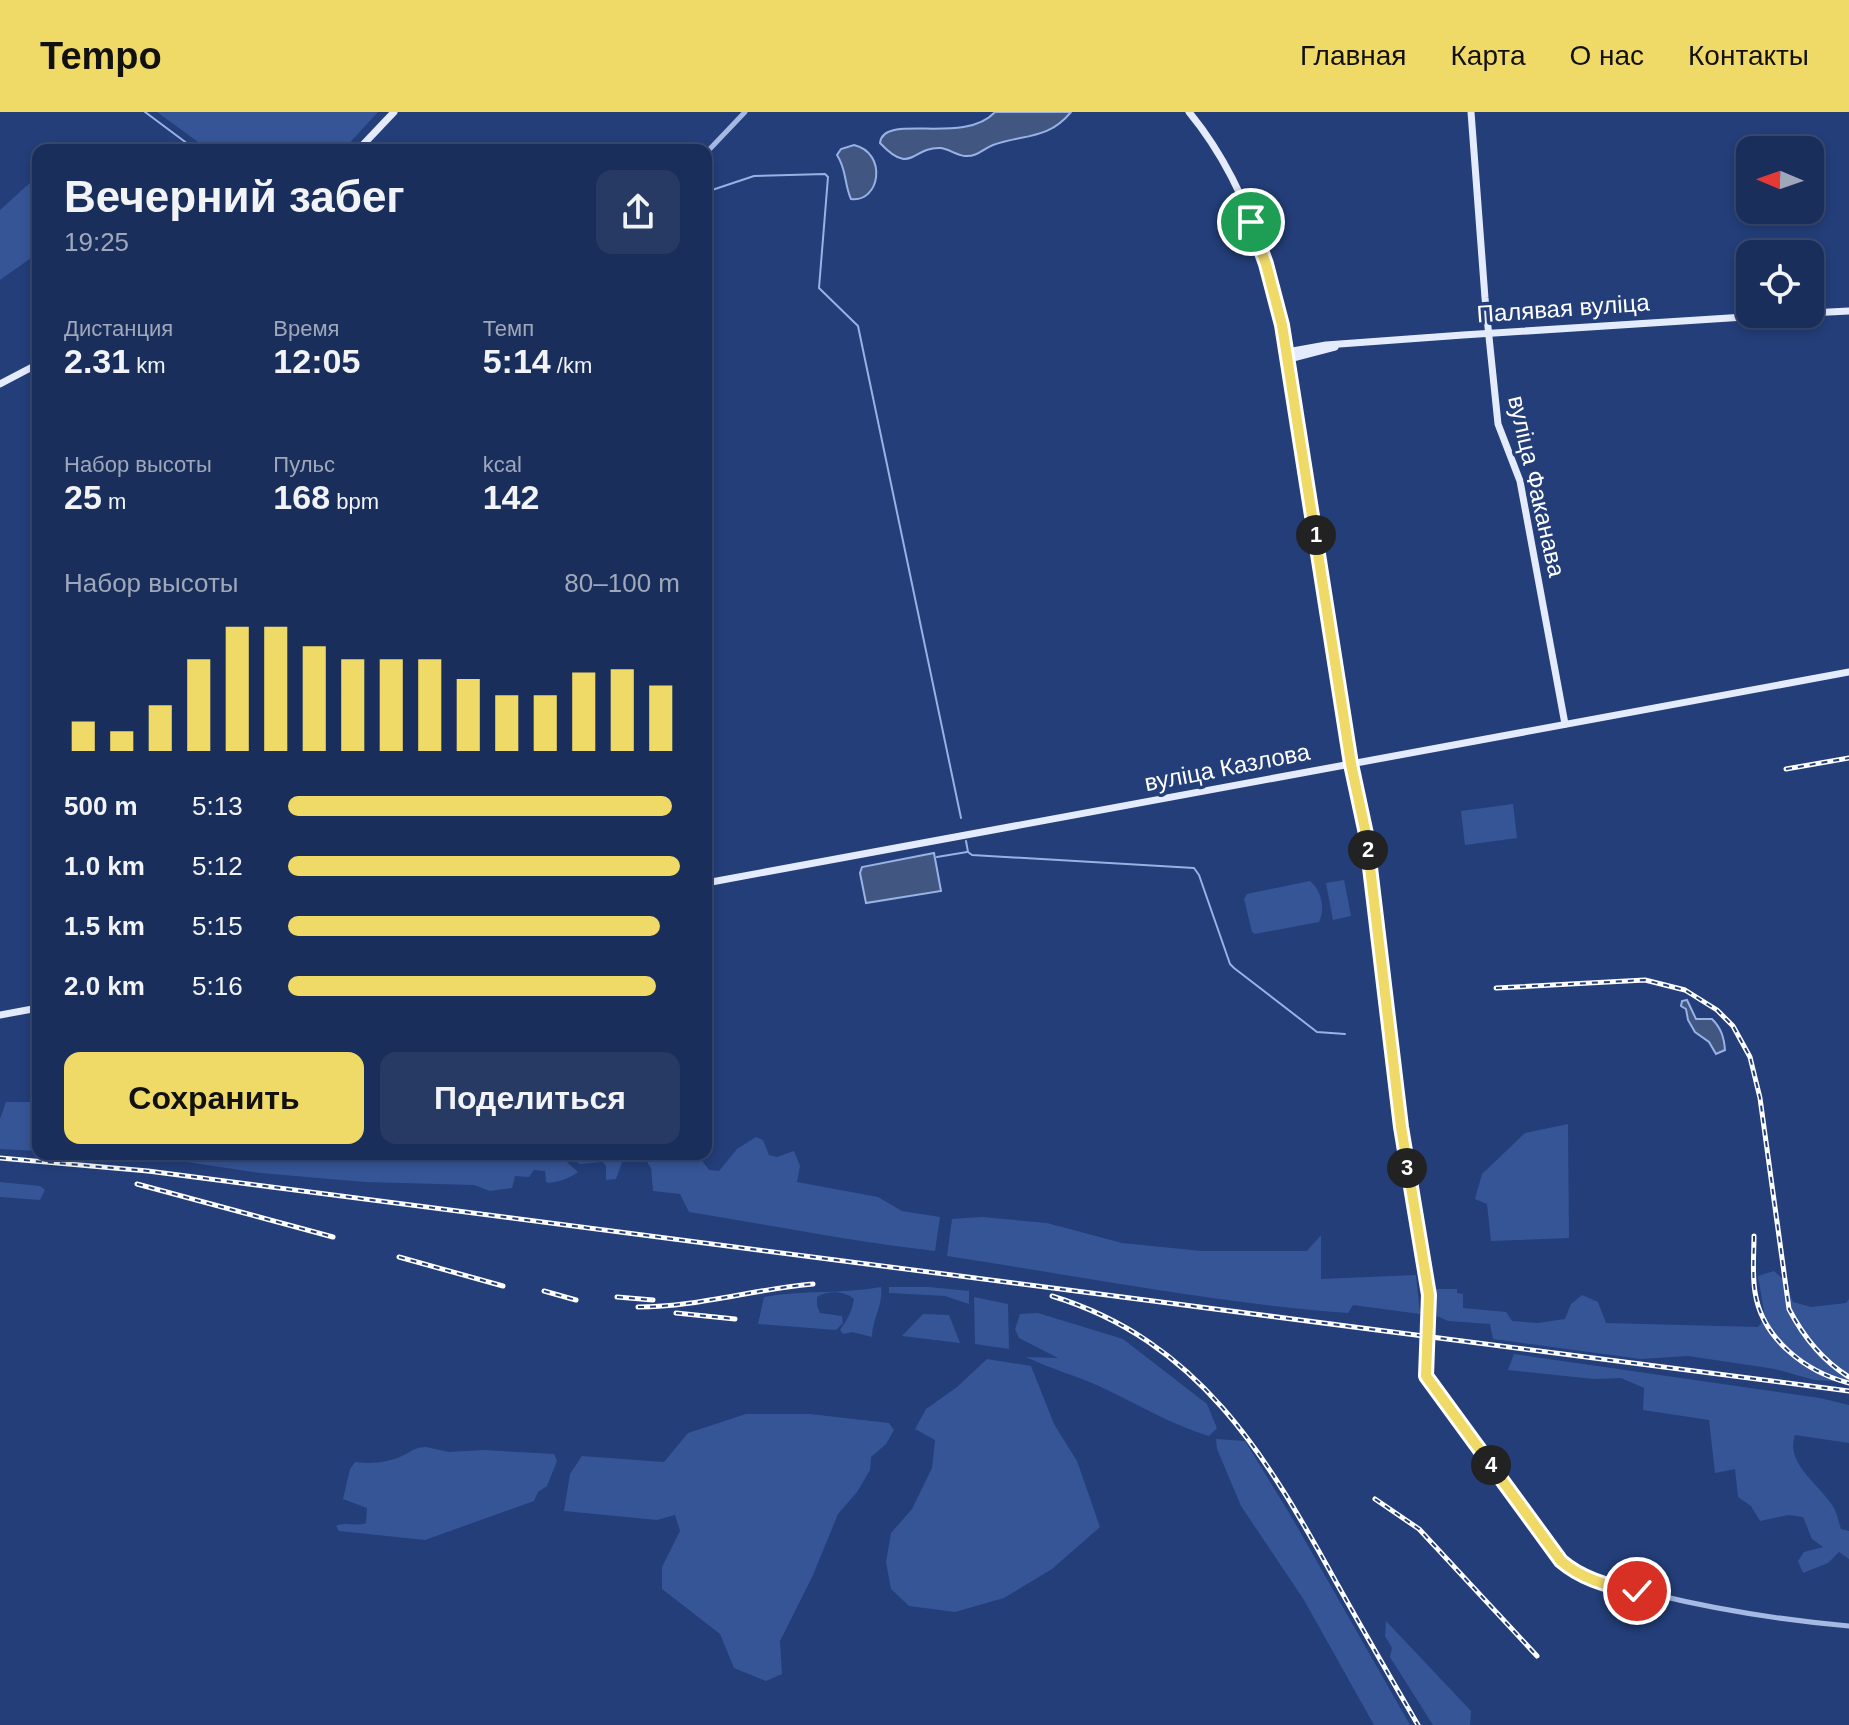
<!DOCTYPE html>
<html lang="ru">
<head>
<meta charset="utf-8">
<style>
  :root { --surface:#1a2e5b; --page:#273a64; --text:#f1f3f6; --muted:#9fa8bb; --line:#384a71; --accent:#efd967 }
  body { margin:0; font-family:Helvetica,sans-serif; background:var(--page); color:var(--text); height:100vh; display:flex; flex-direction:column; font-size:30px; white-space:nowrap }
  * { box-sizing:border-box; margin:0 }
  p { font-size:26px; color:var(--muted) }
  .icon { flex:none; width:44px; height:44px; fill:none; stroke:currentColor; stroke-width:2; stroke-linecap:round; stroke-linejoin:round }
  .map { position:relative; flex:1; overflow:hidden }
  .panel { position:absolute; left:32px; top:32px; width:680px; height:1016px; display:flex; flex-direction:column; background:var(--surface); border-radius:16px; box-shadow:0 4px 12px #0003,0 0 0 2px var(--line) }
  .panel>* { flex:none }
  .needle { width:52px; rotate:272deg }
  .fabs { position:absolute; left:1736px; top:24px; display:grid; gap:16px }
  .fabs a { display:grid; place-items:center; width:88px; height:88px; border-radius:16px; background:var(--surface); box-shadow:0 4px 12px #0003,0 0 0 2px var(--line); font-size:40px }
  .pin { position:absolute; display:grid; place-items:center; width:68px; height:68px; color:#fff; margin:-34px; border:4px solid #fff; border-radius:50%; box-shadow:0 2px 8px #0007 }
  .km { position:absolute; width:40px; height:40px; margin:-20px; border-radius:50%; background:#222; color:#fff; font-size:22px; line-height:40px; text-align:center }
  .round { display:grid; place-items:center; flex:none; width:84px; height:84px; border-radius:16px; background:var(--page) }
  .head { display:flex; align-items:center; justify-content:space-between; height:136px; padding:0 32px }
  h1 { font-size:44px; font-weight:800; line-height:60px }
  .figures { display:grid; grid-template-columns:repeat(3,1fr); gap:12px; height:136px; padding:8px 32px }
  .figures div { display:grid; align-content:center }
  .figures b { font-size:34px; font-weight:800 }
  .figures small { font-size:22px; font-weight:400 }
  .figures p { font-size:22px }
  .chart { height:224px; padding:16px 32px }
  .chart p { display:flex; justify-content:space-between }
  .chart svg { width:100%; height:144px; margin-top:8px; stroke:var(--accent); stroke-width:6 }
  .primary-button { display:flex; gap:16px; margin-top:auto; padding:16px 32px }
  .primary-button a { flex:1; height:92px; border-radius:16px; background:var(--accent); color:#111; font-size:32px; font-weight:800; line-height:92px; text-align:center }
  .primary-button a+a { background:var(--page); color:var(--text) }
  ul { padding:0 32px; list-style:none; font-size:26px }
  li { display:grid; grid-template-columns:128px 96px 1fr; align-items:center; height:60px }
  li i { height:20px; border-radius:10px; background:var(--accent) }
  header { display:flex; align-items:center; gap:48px; box-sizing:border-box; height:112px; padding:0 40px; background:var(--accent); color:#111 }
  header strong { font-size:38px }
  nav { display:flex; gap:44px; margin-inline-start:auto; font-size:28px }
  .map>svg:first-child { display:block }
</style>
</head>
<body>
<header>
<strong>Tempo</strong>
<nav><a>Главная</a><a>Карта</a><a>О нас</a><a>Контакты</a></nav>
</header>
<div class="map">
<svg width="1849" height="1613" viewBox="0 0 1849 1613">
  <rect width="100%" height="100%" fill="#233e79"/>
  <!-- green -->
  <g fill="#365597">
    <path d="M 157,0 L 378,0 L 343,38 L 209,38 Z"/>
    <path d="M 32,69 L 38,70 L 38,141 L 0,168 L 0,98 Z"/>
    <path d="M 1513,692 L 1517,726 L 1465,733 L 1461,699 Z"/>
    <path d="M 1344,768 L 1351,804 L 1333,808 L 1326,771 Z"/>
    <path d="M 1310,769 C 1322,779 1325,797 1319,810 L 1255,822 L 1252,820 L 1244,787 L 1247,782 Z"/>
    <path d="M 6,990 L 38,990 L 38,1039 L 0,1037 L 0,1007 Z"/>
    <path d="M 1568,1012 L 1569,1126 L 1491,1129 L 1487,1092 L 1475,1087 L 1482,1062 L 1525,1021 Z"/>
    <path d="M 756,1025 L 763,1028 L 769,1043 L 777,1045 L 794,1039 L 800,1054 L 797,1070 L 878,1085 L 902,1099 L 940,1105 L 935,1139 C 852,1130 771,1113 689,1100 L 680,1082 L 653,1079 L 651,1056 L 642,1042 L 697,1042 L 709,1058 L 719,1059 L 737,1037 Z"/>
    <path d="M 71,1042 L 558,1042 L 578,1060 C 572,1065 553,1073 546,1070 L 545,1059 L 534,1058 L 529,1065 L 515,1064 L 512,1076 L 490,1079 L 474,1073 L 365,1070 L 260,1061 L 187,1050 Z"/>
    <path d="M 562,1042 L 625,1042 L 616,1067 L 606,1068 L 606,1054 L 603,1050 L 580,1052 Z"/>
    <path d="M 0,1070 L 40,1074 L 45,1078 L 40,1088 L 0,1085 Z"/>
    <path d="M 982,1105 L 1047,1111 L 1122,1131 L 1202,1139 L 1307,1139 L 1321,1123 L 1321,1167 L 1416,1163 L 1420,1202 L 1353,1193 L 1348,1201 C 1213,1191 1080,1164 947,1144 L 952,1107 Z"/>
    <path d="M 1774,1159 L 1784,1168 L 1793,1190 L 1811,1195 L 1846,1191 L 1849,1187 L 1849,1270 L 1814,1268 L 1775,1257 L 1688,1244 L 1641,1247 L 1493,1227 L 1490,1212 L 1448,1209 L 1437,1204 L 1434,1177 L 1457,1177 L 1457,1181 L 1463,1182 L 1463,1196 L 1506,1200 L 1512,1209 L 1538,1211 L 1565,1207 L 1571,1192 L 1582,1183 L 1598,1190 L 1606,1211 L 1758,1215 L 1765,1206 L 1758,1164 Z"/>
    <path d="M 881,1175 C 884,1191 872,1208 872,1225 L 852,1220 L 843,1222 L 840,1218 C 848,1206 851,1202 854,1187 C 845,1179 828,1178 817,1185 L 817,1194 L 820,1201 L 842,1204 L 843,1211 L 836,1218 L 758,1212 L 764,1185 C 803,1178 842,1182 881,1175 Z"/>
    <path d="M 889,1175 L 929,1175 L 969,1179 L 969,1192 L 945,1184 L 889,1181 Z"/>
    <path d="M 974,1185 L 1008,1192 L 1009,1237 L 975,1232 Z"/>
    <path d="M 1038,1201 L 1123,1227 L 1207,1292 L 1217,1316 L 1209,1324 C 1172,1313 1137,1292 1101,1275 C 1077,1264 1051,1257 1026,1245 L 1058,1246 L 1019,1226 L 1015,1217 L 1020,1202 Z"/>
    <path d="M 923,1202 L 949,1203 L 960,1231 L 902,1224 Z"/>
    <path d="M 1514,1242 L 1820,1286 L 1849,1293 L 1849,1331 L 1795,1323 C 1785,1351 1818,1371 1832,1393 C 1837,1399 1838,1409 1841,1417 L 1849,1419 L 1849,1447 L 1839,1440 L 1828,1451 L 1803,1461 L 1798,1449 L 1804,1440 L 1823,1435 L 1812,1427 L 1803,1405 L 1788,1403 L 1760,1409 L 1751,1394 L 1738,1385 L 1735,1357 L 1715,1361 L 1709,1308 L 1643,1298 L 1644,1276 L 1621,1266 L 1594,1267 L 1508,1258 Z"/>
    <path d="M 987,1247 L 1031,1254 L 1054,1312 L 1077,1349 L 1100,1415 L 1052,1457 L 1004,1486 L 955,1500 L 909,1494 L 891,1477 L 886,1450 L 891,1421 L 912,1397 L 932,1356 L 935,1328 L 915,1317 L 926,1297 L 957,1275 Z"/>
    <path d="M 746,1302 L 810,1302 L 889,1311 L 894,1318 L 886,1332 L 871,1345 L 870,1358 L 857,1380 L 838,1402 L 813,1463 L 780,1529 L 782,1562 L 766,1569 L 734,1556 L 720,1522 L 662,1477 L 662,1455 L 680,1419 L 675,1403 L 657,1408 L 564,1399 L 570,1362 L 582,1344 L 664,1350 L 688,1321 Z"/>
    <path d="M 1216,1327 L 1245,1329 L 1291,1404 L 1410,1613 L 1374,1613 L 1304,1488 L 1241,1394 L 1217,1337 Z"/>
    <path d="M 426,1335 L 449,1340 L 483,1338 L 554,1342 L 557,1349 L 547,1374 L 538,1380 L 534,1389 L 425,1428 L 339,1419 L 336,1414 C 345,1409 356,1415 366,1411 L 367,1396 L 343,1387 L 350,1357 L 355,1350 C 370,1352 387,1351 402,1344 C 413,1339 412,1336 426,1335 Z"/>
    <path d="M 1386,1509 L 1471,1599 L 1470,1613 L 1433,1613 L 1390,1545 L 1392,1536 L 1385,1524 Z"/>
  </g>
  <!-- water -->
  <g fill="#425682" stroke="#98b2e5" stroke-width="2">
    <path d="M 995,0 L 1071,0 C 1048,28 1024,22 993,33 C 983,37 977,45 965,44 C 956,43 949,37 941,36 C 912,34 912,65 880,31 C 883,0 964,34 995,0 Z"/>
    <path d="M 854,33 C 888,41 880,91 851,87 C 844,72 847,58 837,43 L 841,37 Z"/>
    <path d="M 934,741 L 941,779 L 866,791 L 860,761 L 862,755 Z"/>
    <path d="M 1687,888 L 1696,907 L 1712,907 C 1721,916 1724,925 1725,938 L 1716,942 L 1709,930 L 1695,920 L 1688,908 L 1686,897 L 1681,894 L 1682,889 Z"/>
  </g>
  <g fill="none" stroke-linecap="round" stroke-linejoin="round">
    <!-- stream -->
    <g stroke="#98b2e5" stroke-width="2">
      <path d="M 145,0 L 196,38"/>
      <path d="M 706,80 L 754,64 L 825,62 L 828,65 L 819,176 L 858,214 L 961,706"/>
      <path d="M 966,729 L 968,740 L 972,743 L 1194,756 L 1199,763 L 1230,852 L 1234,856 L 1317,920 L 1345,922"/>
      <path d="M 937,745 L 967,740"/>
    </g>
    <!-- minor -->
    <g stroke="#a4b9e4" stroke-width="5">
      <path d="M 706,41 L 745,0"/>
      <path d="M 1351,652 L 1366,722 L 1395,976 L 1429,1183 L 1425,1257 L 1428,1269 L 1561,1449 C 1587,1471 1620,1475 1653,1482 C 1718,1498 1782,1508 1849,1514"/>
    </g>
    <!-- major -->
    <g stroke="#e4ebfc" stroke-width="7">
      <path d="M 1189,0 C 1274,103 1288,242 1308,370 C 1322,464 1336,558 1351,652"/>
      <path d="M 1471,0 L 1485,186 L 1498,312 L 1520,369 L 1565,612"/>
      <path d="M 358,38 L 394,0"/>
      <path d="M 1810,201 L 1849,199"/>
      <path d="M 1287,240 L 1326,233 L 1463,223 L 1793,202"/>
      <path d="M 1289,247 L 1335,235"/>
      <path d="M 0,272 L 38,252"/>
      <path d="M 706,771 L 1849,560"/>
      <path d="M 0,903 L 38,896"/>
    </g>
    <!-- rail casing -->
    <g stroke="#fff" stroke-width="5">
      <g id="rail">
        <path d="M 1786,657 L 1849,646"/>
        <path d="M 1496,876 L 1645,868 L 1685,878 L 1717,898 L 1733,914 L 1750,945 L 1760,986 L 1789,1197 C 1803,1224 1823,1249 1849,1265"/>
        <path d="M 0,1046 L 148,1059 L 1849,1279"/>
        <path d="M 137,1072 L 333,1125"/>
        <path d="M 1754,1124 C 1754,1142 1752,1162 1755,1180 C 1762,1227 1806,1260 1849,1271"/>
        <path d="M 399,1145 L 503,1174"/>
        <path d="M 544,1179 L 576,1188"/>
        <path d="M 1052,1184 C 1199,1229 1266,1343 1336,1470 C 1363,1518 1390,1565 1418,1613"/>
        <path d="M 617,1185 L 653,1188"/>
        <path d="M 638,1195 C 697,1195 754,1177 813,1172"/>
        <path d="M 676,1201 L 735,1207"/>
        <path d="M 1375,1387 L 1419,1417 L 1537,1544"/>
      </g>
    </g>
    <!-- rail -->
    <use href="#rail" stroke="#233e79" stroke-width="2" stroke-dasharray="6" stroke-linecap="butt"/>
  </g>
  <g fill="none" stroke-linecap="round" stroke-linejoin="round">
    <!-- route casing -->
    <g stroke="#fff" stroke-width="16">
      <path id="route" d="M 1251,110 L 1266,152 L 1282,213 L 1351,652 L 1366,722 L 1401,1015 L 1429,1183 L 1426,1264 L 1561,1449 C 1582,1467 1609,1475 1637,1479"/>
    </g>
    <!-- route -->
    <use href="#route" stroke="#efd967" stroke-width="10"/>
  </g>
  <g text-anchor="middle" dominant-baseline="central" stroke-width="7" stroke-linejoin="round" paint-order="stroke">
    <!-- street labels -->
    <g font-size="24" fill="#fff" stroke="#233e79">
      <text transform="translate(1563 196) rotate(-4)">Палявая вуліца</text>
      <text transform="translate(1537 374) rotate(77)">вуліца Факанава</text>
      <text transform="translate(1227 655) rotate(-11)">вуліца Казлова</text>
    </g>
  </g>
</svg>
<div class="fabs">
<a><svg class="needle" viewBox="-14 -14 28 28"><path d="M0-13l5 13h-10z" fill="#e53935"/><path d="M0 13l5-13h-10z" fill="#9fa8bb"/></svg></a>
<a><svg class="icon" aria-label="locate" viewBox="0 0 24 24"><circle cx="12" cy="12" r="6"/><path d="M12 2v4M12 18v4M2 12h4M18 12h4"/></svg></a>
</div>
<div class="pin" style="left:1251px;top:110px;background:#1e9e55"><svg class="icon" aria-label="arrive" viewBox="0 0 24 24"><path d="M6 21V4h12l-3 4 3 4H6"/></svg></div>
<div class="pin" style="left:1637px;top:1479px;background:#d93025"><svg class="icon" aria-label="check" viewBox="0 0 24 24"><path d="M5 12l5 5 9-10"/></svg></div>
<b class="km" style="left:1316px;top:423px">1</b>
<b class="km" style="left:1368px;top:738px">2</b>
<b class="km" style="left:1407px;top:1056px">3</b>
<b class="km" style="left:1491px;top:1353px">4</b>
<section class="panel">
<div class="head"><div><h1>Вечерний забег</h1><p>19:25</p></div><a class="round"><svg class="icon" aria-label="share" viewBox="0 0 24 24"><path d="M12 15V3M7 8l5-5 5 5M5 13v7h14v-7"/></svg></a></div>
<div class="figures">
<div><p>Дистанция</p><b>2.31<small> km</small></b></div>
<div><p>Время</p><b>12:05</b></div>
<div><p>Темп</p><b>5:14<small> /km</small></b></div>
</div>
<div class="figures">
<div><p>Набор высоты</p><b>25<small> m</small></b></div>
<div><p>Пульс</p><b>168<small> bpm</small></b></div>
<div><p>kcal</p><b>142</b></div>
</div>
<div class="chart"><p><span>Набор высоты</span>80–100 m</p>
<svg viewBox="0 0 160 44" preserveAspectRatio="none"><path d="M5 44V35M15 44V38M25 44V30M35 44V16M45 44V6M55 44V6M65 44V12M75 44V16M85 44V16M95 44V16M105 44V22M115 44V27M125 44V27M135 44V20M145 44V19M155 44V24"/></svg>
</div>
<ul>
<li><b>500 m</b>5:13<i style="width:98%"></i></li>
<li><b>1.0 km</b>5:12<i style="width:100%"></i></li>
<li><b>1.5 km</b>5:15<i style="width:95%"></i></li>
<li><b>2.0 km</b>5:16<i style="width:94%"></i></li>
</ul>
<div class="primary-button"><a>Сохранить</a><a>Поделиться</a></div>
</section>
</div>
</body>
</html>
